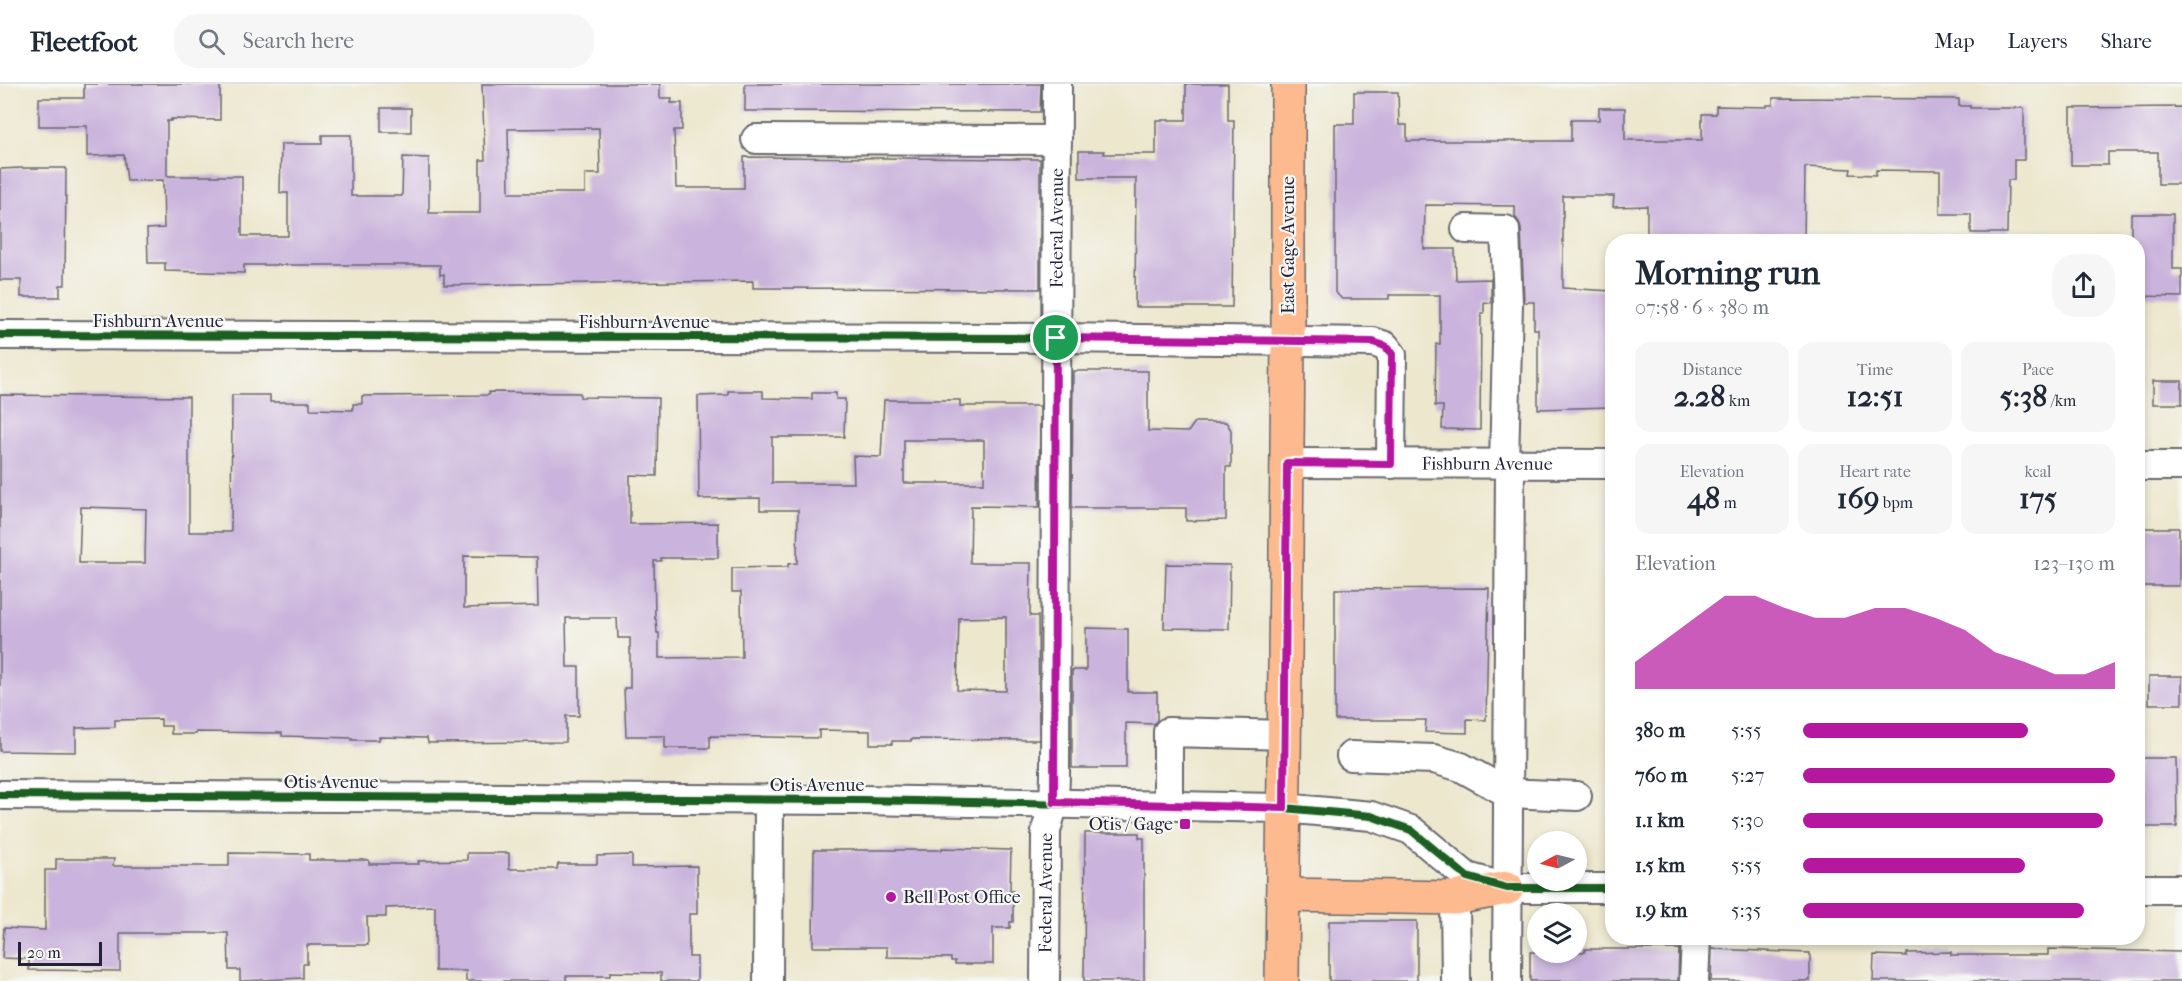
<!DOCTYPE html>
<html lang="en">
<head>
<meta charset="utf-8">
<style>
  :root { --surface:#fff; --page:#f6f6f7; --text:#1f2937; --muted:#747a83; --line:#e0e1e3; --accent:#b5179e }
  body { margin:0; font-family:"IM FELL French Canon",serif; background:var(--page); color:var(--text); height:100vh; display:flex; flex-direction:column; font-size:22px; white-space:nowrap }
  * { box-sizing:border-box; margin:0 }
  p { font-size:20px; color:var(--muted) }
  .icon { flex:none; width:33px; height:33px; fill:none; stroke:currentColor; stroke-width:2; stroke-linecap:round; stroke-linejoin:round }
  .map { position:relative; flex:1; overflow:hidden }
  .sheet { position:absolute; left:1605px; top:150px; width:540px; height:711px; display:flex; flex-direction:column; background:var(--surface); border-radius:24px; box-shadow:0 3px 9px #0003 }
  .sheet>* { flex:none }
  .needle { width:39px; rotate:263deg }
  .buttons { position:absolute; left:1527px; top:747px; display:grid; gap:12px }
  .buttons a { display:grid; place-items:center; width:60px; height:60px; border-radius:50%; background:var(--surface); box-shadow:0 3px 9px #0003; font-size:30px }
  .scale { position:absolute; left:18px; bottom:15px; width:84px; box-sizing:border-box; padding-left:6px; border:3px solid #22223b; border-top:0; font-size:16px; line-height:21px; white-space:nowrap; color:#22223b; -webkit-text-stroke:4px #f6f6f2; paint-order:stroke }
  .pin { position:absolute; display:grid; place-items:center; width:51px; height:51px; color:#fff; margin:-26px; border:3px solid #fff; border-radius:50%; box-shadow:0 2px 6px #0007 }
  .round { display:grid; place-items:center; flex:none; width:63px; height:63px; border-radius:24px; background:var(--page) }
  .overview { display:flex; align-items:center; justify-content:space-between; height:102px; padding:0 30px }
  h1 { font-size:33px; font-weight:700; line-height:45px }
  .stats { display:grid; grid-template-columns:repeat(3,1fr); gap:9px; height:102px; padding:6px 30px }
  .stats div { display:grid; align-content:center; border-radius:15px; background:var(--page); text-align:center }
  .stats b { font-size:30px; font-weight:700 }
  .stats small { font-size:16px; font-weight:400 }
  .stats p { font-size:16px }
  .chart { height:168px; padding:12px 30px }
  .chart p { display:flex; justify-content:space-between }
  .chart svg { width:100%; height:108px; margin-top:6px; fill:var(--accent); opacity:.7 }
  ul { padding:0 30px; list-style:none; font-size:20px }
  li { display:grid; grid-template-columns:96px 72px 1fr; align-items:center; height:45px }
  li i { height:15px; border-radius:8px; background:var(--accent) }
  header { display:flex; align-items:center; gap:36px; box-sizing:border-box; height:84px; padding:0 30px; background:var(--surface); border-bottom:2px solid var(--line) }
  header strong { font-size:28px }
  nav { display:flex; gap:33px; margin-inline-start:auto; font-size:21px }
  .search { width:420px; height:54px; background:var(--page); display:flex; align-items:center; gap:15px; box-sizing:border-box; padding:0 21px; border-radius:24px; color:var(--muted); font-size:22px }
  .map>svg:first-child { display:block }
</style>
</head>
<body>
<header>
<strong>Fleetfoot</strong>
<div class="search"><svg class="icon" aria-label="search" viewBox="0 0 24 24"><circle cx="10" cy="10" r="6"/><path d="M15 15l6 6"/></svg>Search here</div>
<nav><a>Map</a><a>Layers</a><a>Share</a></nav>
</header>
<div class="map">
<svg width="2182" height="897" viewBox="0 0 2182 897">
  <rect width="100%" height="100%" fill="#f6f6f2"/>
  <filter id="ink" filterUnits="userSpaceOnUse"><feTurbulence type="fractalNoise" baseFrequency=".0167" numOctaves="2"/><feDisplacementMap in="SourceGraphic" scale="12" xChannelSelector="R" yChannelSelector="G"/><feConvolveMatrix kernelMatrix="1 2 1 2 8 2 1 2 1" color-interpolation-filters="sRGB"/></filter>
  <filter id="wash" filterUnits="userSpaceOnUse"><feTurbulence type="fractalNoise" baseFrequency=".008" numOctaves="4" result="noise"/><feDisplacementMap in="SourceGraphic" scale="24" xChannelSelector="R" yChannelSelector="G"/><feGaussianBlur stdDeviation="1.35" result="paint"/><feColorMatrix in="noise" values="0 0 0 0 0 0 0 0 0 0 0 0 0 0 0 0 0 1.4 0 .05"/><feComposite in="paint" operator="in"/></filter>
  <g filter="url(#wash)">
    <rect width="100%" height="100%" fill="#ece7cd"/>
    <g id="blocks">
      <!-- building -->
      <g fill="#cab3dc" fill-rule="evenodd">
        <path d="M 84,0 L 220,0 L 220,36 L 171,35 L 171,37 L 167,37 L 167,92 L 242,92 L 242,152 L 288,152 L 288,109 L 280,109 L 281,60 L 322,60 L 322,51 L 351,51 L 351,112 L 402,112 L 403,73 L 429,74 L 429,129 L 480,129 L 480,76 L 485,76 L 482,0 L 660,0 L 660,14 L 672,14 L 671,19 L 682,19 L 682,46 L 674,46 L 676,104 L 744,104 L 744,73 L 1040,75 L 1040,205 L 753,204 L 753,197 L 444,201 L 444,190 L 440,191 L 440,181 L 244,181 L 244,189 L 165,187 L 165,179 L 148,179 L 147,145 L 164,144 L 163,96 L 127,97 L 124,71 L 87,72 L 87,42 L 39,42 L 39,14 L 84,14 ZM 599,44 L 600,90 L 585,90 L 585,109 L 509,109 L 508,45 Z"/>
        <path d="M 745,0 L 1041,0 L 1040,28 L 745,27 Z"/>
        <path d="M 1186,0 L 1228,0 L 1228,36 L 1234,36 L 1232,223 L 1135,223 L 1136,94 L 1079,94 L 1079,67 L 1104,67 L 1104,70 L 1156,70 L 1156,36 L 1186,36 Z"/>
        <path d="M 1354,8 L 1398,8 L 1399,41 L 1407,41 L 1407,57 L 1571,57 L 1571,36 L 1599,36 L 1599,24 L 1625,24 L 1625,56 L 1702,56 L 1702,30 L 1716,30 L 1716,22 L 1767,23 L 1767,21 L 1773,21 L 1773,14 L 1959,15 L 1959,22 L 1970,22 L 1970,24 L 2024,24 L 2024,76 L 2014,76 L 2014,96 L 2008,96 L 2007,149 L 1971,149 L 1971,130 L 1940,130 L 1940,87 L 1876,86 L 1876,91 L 1850,90 L 1851,85 L 1805,83 L 1804,158 L 1647,158 L 1647,122 L 1613,123 L 1614,112 L 1563,112 L 1563,204 L 1612,207 L 1612,323 L 1538,325 L 1538,245 L 1534,245 L 1534,218 L 1524,218 L 1521,145 L 1519,138 L 1515,133 L 1515,122 L 1425,121 L 1424,165 L 1455,165 L 1456,196 L 1491,195 L 1491,219 L 1484,218 L 1484,229 L 1481,229 L 1480,346 L 1442,345 L 1443,322 L 1435,322 L 1436,260 L 1440,260 L 1440,211 L 1389,211 L 1389,215 L 1342,215 L 1335,208 L 1335,40 L 1354,40 Z"/>
        <path d="M 2182,23 L 2182,100 L 2158,100 L 2158,68 L 2108,68 L 2108,81 L 2071,81 L 2071,24 Z"/>
        <rect x="381" y="24" width="30" height="24"/>
        <path d="M 21,84 L 66,84 L 65,201 L 60,201 L 60,213 L 21,213 L 21,196 L 0,196 L 0,85 Z"/>
        <path d="M 2131,130 L 2173,130 L 2173,185 L 2182,185 L 2182,213 L 2138,212 L 2138,158 L 2131,158 Z"/>
        <path d="M 1073,287 L 1148,287 L 1148,347 L 1188,348 L 1195,338 L 1226,338 L 1231,346 L 1231,383 L 1226,383 L 1226,436 L 1186,437 L 1186,424 L 1072,424 Z"/>
        <rect x="2153" y="297" width="29" height="23"/>
        <path d="M 728,307 L 763,307 L 763,314 L 812,315 L 812,309 L 836,309 L 836,315 L 845,315 L 844,353 L 772,353 L 772,399 L 854,399 L 853,372 L 881,373 L 884,316 L 960,316 L 960,322 L 1040,322 L 1039,423 L 971,422 L 970,479 L 1031,479 L 1030,532 L 1038,532 L 1039,656 L 911,655 L 911,657 L 892,657 L 892,660 L 870,660 L 870,647 L 819,646 L 819,654 L 710,652 L 710,664 L 665,664 L 665,652 L 626,652 L 624,604 L 630,604 L 630,554 L 618,554 L 617,534 L 566,534 L 567,583 L 579,583 L 579,632 L 566,632 L 566,658 L 428,659 L 427,654 L 379,653 L 379,656 L 352,656 L 352,654 L 282,652 L 282,649 L 196,648 L 196,650 L 171,650 L 171,642 L 161,642 L 161,635 L 115,636 L 115,643 L 76,644 L 76,668 L 0,667 L 0,311 L 189,313 L 189,448 L 231,448 L 232,311 L 270,311 L 270,318 L 310,318 L 310,325 L 353,326 L 353,320 L 362,320 L 362,312 L 489,311 L 489,308 L 580,309 L 580,313 L 658,314 L 657,392 L 630,391 L 630,440 L 718,439 L 718,474 L 661,474 L 661,477 L 654,477 L 655,535 L 656,535 L 657,549 L 659,549 L 659,574 L 742,573 L 741,508 L 732,508 L 732,484 L 788,483 L 788,480 L 797,479 L 798,426 L 760,426 L 760,414 L 699,415 L 698,312 L 728,311 ZM 904,356 L 984,356 L 984,399 L 904,399 ZM 81,423 L 146,425 L 145,479 L 79,479 ZM 464,472 L 537,473 L 538,522 L 464,524 ZM 1006,533 L 1006,607 L 957,606 L 959,534 Z"/>
        <rect x="2138" y="444" width="41" height="58"/>
        <path d="M 1166,480 L 1230,481 L 1229,545 L 1164,544 Z"/>
        <path d="M 1489,504 L 1486,636 L 1467,635 L 1467,649 L 1425,648 L 1426,636 L 1335,636 L 1335,505 Z"/>
        <path d="M 1086,544 L 1128,545 L 1128,608 L 1157,608 L 1157,636 L 1154,640 L 1126,639 L 1126,684 L 1072,684 L 1072,586 L 1086,586 Z"/>
        <rect x="2149" y="592" width="33" height="28"/>
        <path d="M 2138,674 L 2176,674 L 2177,743 L 2138,743 Z"/>
        <path d="M 1085,749 L 1139,749 L 1139,754 L 1144,754 L 1144,897 L 1084,897 Z"/>
        <path d="M 942,764 L 1011,766 L 1010,807 L 1013,807 L 1013,838 L 1010,838 L 1010,844 L 993,844 L 993,880 L 955,880 L 955,877 L 951,877 L 951,874 L 887,873 L 887,863 L 813,863 L 814,766 L 942,766 Z"/>
        <path d="M 229,769 L 309,770 L 309,776 L 369,776 L 369,780 L 419,780 L 418,777 L 467,776 L 467,769 L 509,769 L 509,785 L 557,785 L 558,780 L 597,780 L 597,772 L 632,771 L 632,783 L 697,782 L 697,830 L 689,830 L 689,873 L 697,873 L 697,897 L 661,897 L 661,889 L 610,888 L 610,892 L 566,892 L 566,897 L 466,897 L 466,887 L 435,887 L 435,822 L 386,824 L 386,833 L 367,833 L 368,861 L 307,861 L 307,880 L 303,880 L 303,894 L 240,897 L 240,886 L 229,886 L 228,849 L 120,849 L 120,887 L 29,886 L 29,875 L 2,874 L 4,844 L 45,846 L 45,786 L 56,786 L 56,775 L 114,775 L 113,782 L 229,782 Z"/>
        <rect x="1329" y="837" width="88" height="60"/>
        <path d="M 1585,865 L 1679,865 L 1678,897 L 1530,897 L 1530,868 L 1585,868 Z"/>
        <path d="M 1712,865 L 1810,869 L 1810,897 L 1711,897 Z"/>
        <path d="M 2048,865 L 2182,868 L 2182,897 L 1873,897 L 1874,871 L 1907,872 L 1907,869 L 1951,868 L 1951,871 L 2048,871 Z"/>
      </g>
    </g>
  </g>
  <g filter="url(#ink)">
    <use href="#blocks" fill-opacity="0" stroke="#69676e" stroke-width="1.5"/>
    <g fill="none" stroke-linecap="round" stroke-linejoin="round">
      <!-- minor casing -->
      <g stroke="#69676e" stroke-width="32">
        <g id="minor">
          <path d="M 756,55 L 1057,56"/>
          <path d="M 1466,145 L 1505,146 L 1508,219 L 1504,380"/>
          <path d="M 0,251 L 1056,254 L 1373,258 L 1385,262 L 1392,271 L 1391,380"/>
          <path id="s1" d="M 1287,379 L 1612,380"/>
          <path d="M 2138,382 L 2182,382"/>
          <path d="M 1351,672 L 1434,675 L 1461,683 L 1508,709 L 1577,712"/>
          <path d="M 0,711 L 860,716 L 1284,724 L 1371,732 L 1411,746 L 1467,793 L 1507,804 L 1612,804"/>
          <path d="M 1168,721 L 1168,648 L 1285,651"/>
          <path d="M 2138,805 L 2182,805"/>
          <path d="M 1455,814 L 1456,897"/>
          <path d="M 768,897 L 769,715"/>
          <path id="s2" d="M 1045,897 L 1046,747 L 1054,718 L 1055,691 L 1057,0"/>
          <path d="M 1507,897 L 1510,380"/>
          <path d="M 1694,897 L 1696,854"/>
        </g>
      </g>
      <!-- major casing -->
      <g stroke="#69676e" stroke-width="36">
        <g id="major">
          <path d="M 1283,811 L 1455,814 L 1507,804"/>
          <path d="M 1282,897 L 1288,257 L 1288,0"/>
        </g>
      </g>
      <!-- minor -->
      <use href="#minor" stroke="#fff" stroke-width="28"/>
      <!-- major -->
      <use href="#major" stroke="#fcba8e" stroke-width="33"/>
      <!-- cycleway casing -->
      <g stroke="#f6f6f2" stroke-width="11">
        <g id="cycleway">
          <path d="M 0,251 L 1056,254 L 1288,257"/>
          <path d="M 0,711 L 860,716 L 1284,724 L 1371,732 L 1411,746 L 1467,793 L 1507,804 L 1612,804"/>
        </g>
      </g>
      <!-- cycleway -->
      <use href="#cycleway" stroke="#1b5e20" stroke-width="8"/>
    </g>
  </g>
  <g fill="none" stroke-linecap="round" stroke-linejoin="round" filter="url(#ink)">
    <!-- route casing -->
    <g stroke="#fff" stroke-width="12">
      <path id="route" d="M 1056,254 L 1373,258 L 1385,262 L 1392,270 L 1391,380 L 1287,379 L 1284,724 L 1054,718 Z"/>
    </g>
    <!-- route -->
    <use href="#route" stroke="#b5179e" stroke-width="8"/>
  </g>
  <!-- markers -->
  <g fill="#b5179e" stroke="#f6f6f2" stroke-width="2">
    <rect x="1179" y="734" width="12" height="12" rx="3"/>
    <circle cx="891" cy="813" r="6"/>
  </g>
  <g text-anchor="middle" dominant-baseline="central" stroke-width="4.5" stroke-linejoin="round" paint-order="stroke">
    <!-- street labels -->
    <g font-size="18" fill="#22223b" stroke="#f6f6f2">
      <text stroke="none"><textPath href="#s2" startOffset="754">Federal Avenue</textPath></text>
      <text transform="translate(1288 161) rotate(-90)">East Gage Avenue</text>
      <text x="158" y="237">Fishburn Avenue</text>
      <text x="644" y="238">Fishburn Avenue</text>
      <text stroke="none"><textPath href="#s1" startOffset="200">Fishburn Avenue</textPath></text>
      <text x="331" y="698">Otis Avenue</text>
      <text x="817" y="701">Otis Avenue</text>
      <text stroke="none"><textPath href="#s2" startOffset="88">Federal Avenue</textPath></text>
    </g>
    <!-- poi labels -->
    <g font-size="18" fill="#22223b" stroke="#f6f6f2" text-anchor="end">
      <text x="1173" y="740">Otis / Gage</text>
      <text x="903" y="813" text-anchor="start">Bell Post Office</text>
    </g>
  </g>
</svg>
<div class="buttons">
<a><svg class="needle" viewBox="-14 -14 28 28"><path d="M0-13l5 13h-10z" fill="#e53935"/><path d="M0 13l5-13h-10z" fill="#747a83"/></svg></a>
<a><svg class="icon" aria-label="layers" viewBox="0 0 24 24"><path d="M12 4l9 5-9 5-9-5zM3 14l9 5 9-5"/></svg></a>
</div>
<div class="scale">20 m</div>
<div class="pin" style="left:1056px;top:254px;background:#1e9e55"><svg class="icon" aria-label="arrive" viewBox="0 0 24 24"><path d="M6 21V4h12l-3 4 3 4H6"/></svg></div>
<section class="sheet">
<div class="overview"><div><h1>Morning run</h1><p>07:58 · 6 × 380 m</p></div><a class="round"><svg class="icon" aria-label="share" viewBox="0 0 24 24"><path d="M12 15V3M7 8l5-5 5 5M5 13v7h14v-7"/></svg></a></div>
<div class="stats">
<div><p>Distance</p><b>2.28<small> km</small></b></div>
<div><p>Time</p><b>12:51</b></div>
<div><p>Pace</p><b>5:38<small> /km</small></b></div>
</div>
<div class="stats">
<div><p>Elevation</p><b>48<small> m</small></b></div>
<div><p>Heart rate</p><b>169<small> bpm</small></b></div>
<div><p>kcal</p><b>175</b></div>
</div>
<div class="chart"><p><span>Elevation</span>123–130 m</p>
<svg viewBox="0 0 160 44" preserveAspectRatio="none"><path d="M0 44V33L10 24L20 15L30 6L40 6L50 11L60 15L70 15L80 11L90 11L100 15L110 20L120 29L130 33L140 38L150 38L160 33V44z"/></svg>
</div>
<ul>
<li><b>380 m</b>5:55<i style="width:72%"></i></li>
<li><b>760 m</b>5:27<i style="width:100%"></i></li>
<li><b>1.1 km</b>5:30<i style="width:96%"></i></li>
<li><b>1.5 km</b>5:55<i style="width:71%"></i></li>
<li><b>1.9 km</b>5:35<i style="width:90%"></i></li>
</ul>
</section>
</div>
</body>
</html>
